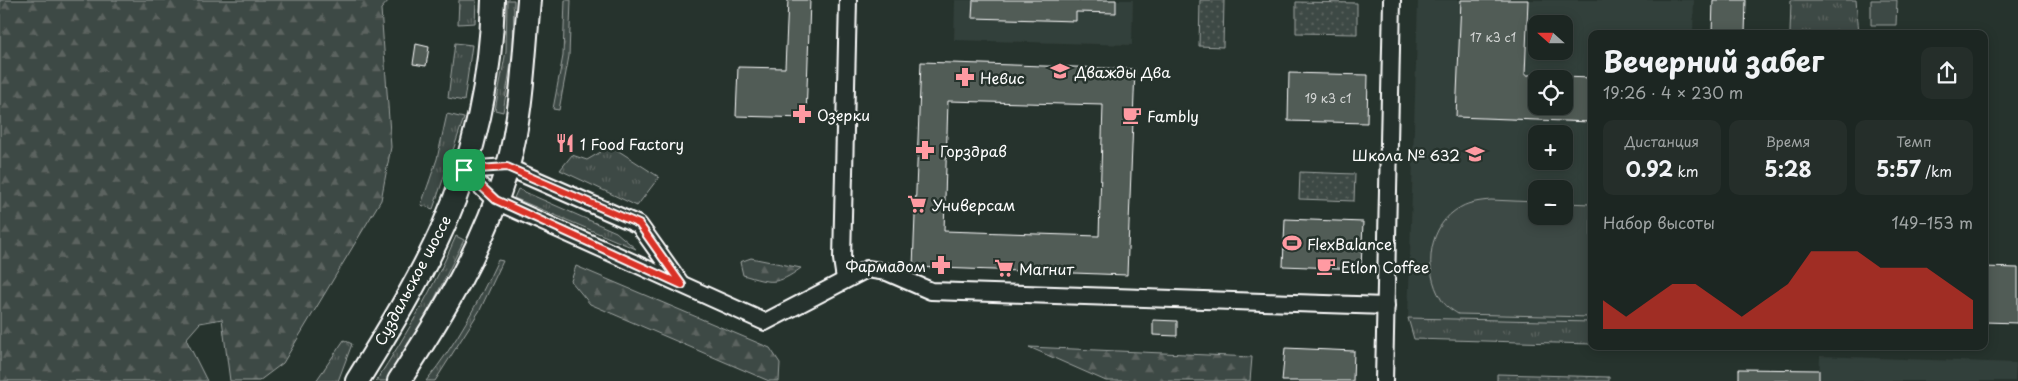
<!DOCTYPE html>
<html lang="ru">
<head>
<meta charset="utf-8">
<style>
  :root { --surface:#1c2622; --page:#252e2a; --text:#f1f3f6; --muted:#a0a5a5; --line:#3a4340; --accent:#d93025 }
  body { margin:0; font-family:"Playpen Sans",sans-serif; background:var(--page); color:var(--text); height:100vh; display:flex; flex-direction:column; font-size:19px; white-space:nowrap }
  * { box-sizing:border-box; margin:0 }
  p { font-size:16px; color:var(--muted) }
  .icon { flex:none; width:28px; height:28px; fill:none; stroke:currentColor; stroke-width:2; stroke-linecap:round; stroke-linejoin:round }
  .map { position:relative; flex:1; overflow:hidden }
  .sheet { position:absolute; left:1588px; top:30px; width:400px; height:320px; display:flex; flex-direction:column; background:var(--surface); border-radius:10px; box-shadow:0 2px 12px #0003,0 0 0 1px var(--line) }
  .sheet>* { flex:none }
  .needle { width:32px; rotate:291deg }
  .fabs { position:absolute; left:1528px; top:15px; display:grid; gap:10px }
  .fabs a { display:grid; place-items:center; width:45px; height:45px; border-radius:10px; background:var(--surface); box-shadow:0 2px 12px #0003,0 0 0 1px var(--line); font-size:25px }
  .pin { position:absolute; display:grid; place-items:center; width:42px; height:42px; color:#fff; margin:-21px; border-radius:10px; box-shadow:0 2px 8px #0006 }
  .round { display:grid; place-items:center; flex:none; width:52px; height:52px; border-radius:10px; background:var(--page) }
  .overview { display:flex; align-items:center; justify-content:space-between; height:85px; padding:0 15px }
  h1 { font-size:28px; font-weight:700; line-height:38px }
  .stats { display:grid; grid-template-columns:repeat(3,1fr); gap:8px; height:85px; padding:5px 15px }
  .stats div { display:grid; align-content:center; border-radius:10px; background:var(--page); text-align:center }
  .stats b { font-size:21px; font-weight:700 }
  .stats small { font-size:14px; font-weight:400 }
  .stats p { font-size:14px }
  .chart { height:140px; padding:10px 15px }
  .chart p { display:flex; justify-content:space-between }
  .chart svg { width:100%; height:90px; margin-top:5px; fill:var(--accent); opacity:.7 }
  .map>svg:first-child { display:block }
</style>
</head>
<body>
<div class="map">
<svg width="2018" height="381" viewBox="0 0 2018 381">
  <defs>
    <pattern id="grass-tufts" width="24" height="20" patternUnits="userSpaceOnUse" patternTransform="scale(1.25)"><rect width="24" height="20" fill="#3e4944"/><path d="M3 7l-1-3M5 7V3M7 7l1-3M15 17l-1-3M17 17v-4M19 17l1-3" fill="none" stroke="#5b6460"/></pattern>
    <pattern id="forest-firs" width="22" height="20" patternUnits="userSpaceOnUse" patternTransform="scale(1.25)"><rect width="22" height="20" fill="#3e4944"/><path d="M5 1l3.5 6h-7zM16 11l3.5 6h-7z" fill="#5b6460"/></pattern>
    <pattern id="park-dots" width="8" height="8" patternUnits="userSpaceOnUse" patternTransform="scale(1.25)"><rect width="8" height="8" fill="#3e4944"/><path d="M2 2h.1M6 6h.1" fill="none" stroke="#5b6460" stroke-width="1.8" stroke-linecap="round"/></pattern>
  </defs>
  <rect width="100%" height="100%" fill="#26332d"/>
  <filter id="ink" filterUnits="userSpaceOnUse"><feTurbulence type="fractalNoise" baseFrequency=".02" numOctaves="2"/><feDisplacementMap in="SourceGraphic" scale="10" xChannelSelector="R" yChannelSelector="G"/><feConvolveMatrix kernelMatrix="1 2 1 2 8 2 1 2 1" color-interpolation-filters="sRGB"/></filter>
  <g filter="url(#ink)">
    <!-- built -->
    <g fill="#333f3a" fill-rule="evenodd">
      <path d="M 955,0 L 1133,0 L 1132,45 L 954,40 Z"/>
      <path d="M 1418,0 L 1694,0 L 1693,34 L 1591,34 L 1591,322 L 1408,318 ZM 1536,24 L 1564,24 L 1564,51 L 1536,51 ZM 1536,79 L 1564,79 L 1564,106 L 1536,106 ZM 1536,134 L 1564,134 L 1564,161 L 1536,161 ZM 1536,189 L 1564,189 L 1564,216 L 1536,216 Z"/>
      <path d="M 1820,356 L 2016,363 L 2015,381 L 1819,381 Z"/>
    </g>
    <!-- grass -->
    <g fill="url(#grass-tufts)" stroke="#9ea4a2">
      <path d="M 459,0 L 476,0 L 475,23 L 458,24 Z"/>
      <path d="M 507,0 L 514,0 L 513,51 L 503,112 L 495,110 L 506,51 Z"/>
      <path d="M 565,0 L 571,0 L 569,56 L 559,110 L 553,109 L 563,56 Z"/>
      <path d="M 1791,0 L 1856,0 L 1859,34 L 1790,34 Z"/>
      <path d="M 455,43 L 472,45 L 464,101 L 448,98 Z"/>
      <path d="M 447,114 L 464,118 L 433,209 L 421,205 L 437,159 Z"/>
      <path d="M 611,146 L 659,177 L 637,206 L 560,170 L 572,155 L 587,160 Z"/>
      <path d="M 518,189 L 616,232 L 636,249 L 514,198 Z"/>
      <path d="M 456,236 L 464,240 L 415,338 L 387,381 L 376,381 C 407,334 434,287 456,236 Z"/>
      <path d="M 498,260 L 503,261 L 480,310 L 435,381 L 426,381 C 457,343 477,304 498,260 Z"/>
      <path d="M 1408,318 L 1591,322 L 1591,344 L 1414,339 Z"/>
      <path d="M 344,340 L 352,344 L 338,381 L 316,381 Z"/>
    </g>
    <!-- forest -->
    <g fill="url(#forest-firs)" stroke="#9ea4a2">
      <path d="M 0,0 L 389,0 L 381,9 L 391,147 L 381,200 L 283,363 L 259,381 L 230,381 L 222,319 L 200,323 L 186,339 L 207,381 L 0,381 Z"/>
      <path d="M 751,258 L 801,268 C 777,286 770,283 743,275 L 740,262 Z"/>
      <path d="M 576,266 L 770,348 L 780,363 L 779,381 L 769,381 L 590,304 L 571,281 Z"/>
      <path d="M 1029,347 L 1252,357 L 1250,381 L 1106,381 Z"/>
    </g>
    <!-- park -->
    <g fill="url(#park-dots)" stroke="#9ea4a2">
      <path d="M 1200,0 L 1224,0 L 1223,47 L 1199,46 Z"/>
      <path d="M 1296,2 L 1357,3 L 1357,34 L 1296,33 Z"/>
      <path d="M 1300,172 L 1355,174 L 1354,201 L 1299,199 Z"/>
      <path d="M 1497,374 L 1609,377 L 1609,381 L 1497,381 Z"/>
    </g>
    <!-- pitch -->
    <g fill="#3e4944" stroke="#9ea4a2">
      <path d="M 1871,0 L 1897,0 L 1896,25 L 1871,25 Z"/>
      <path d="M 1491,200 L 1536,202 L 1536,216 L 1564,216 L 1564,203 L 1591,204 L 1591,317 L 1458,314 C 1452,310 1445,306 1441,299 C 1423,270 1428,224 1461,207 C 1470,202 1480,201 1491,200 Z"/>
    </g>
    <!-- building -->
    <g fill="#515c57" stroke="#fff" fill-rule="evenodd">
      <path d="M 788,0 L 810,0 L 806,118 L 736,116 L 738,67 L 785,68 Z"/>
      <path d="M 973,0 L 1116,0 L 1116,13 L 1076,12 L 1076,21 L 972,18 Z"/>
      <path d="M 1461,0 L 1528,0 L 1525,75 L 1536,75 L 1536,106 L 1564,106 L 1564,77 L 1591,78 L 1591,122 L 1456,117 Z"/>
      <path d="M 1713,0 L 1746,0 L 1745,34 L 1712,34 Z"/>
      <path d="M 416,44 L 429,47 L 426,66 L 413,64 Z"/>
      <path d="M 921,62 L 1135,69 L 1127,275 L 913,267 ZM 948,101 L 1103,105 L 1099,236 L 944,231 Z"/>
      <path d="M 1289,73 L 1368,75 L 1367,123 L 1288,121 Z"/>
      <path d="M 1285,219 L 1363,222 L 1361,269 L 1283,266 Z"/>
      <path d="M 1984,267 L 2018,268 L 2018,323 L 1984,322 Z"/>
      <path d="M 1153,320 L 1177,321 L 1177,336 L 1153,335 Z"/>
      <path d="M 1285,348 L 1354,351 L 1353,381 L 1282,381 Z"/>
      <path d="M 1739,369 L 1819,370 L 1819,381 L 1739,381 Z"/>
    </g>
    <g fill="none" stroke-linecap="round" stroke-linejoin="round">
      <!-- street casing -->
      <g stroke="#fff" stroke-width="20">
        <g id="street">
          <path d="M 464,170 L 496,201 L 765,322 L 867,269 L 887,272 L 931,291 L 1386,306"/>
          <path d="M 464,170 L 507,167 L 639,225 L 681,284"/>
          <path d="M 845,279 L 842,259 L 848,0"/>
          <path d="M 1384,381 L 1392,0"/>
        </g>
      </g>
      <!-- secondary casing -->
      <g stroke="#fff" stroke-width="26">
        <g id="secondary">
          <path d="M 357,381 C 388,331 420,279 444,225 C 475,154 491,78 493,0"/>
          <path d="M 399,381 C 443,313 483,248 507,169 C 522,117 524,54 529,0"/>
        </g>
      </g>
      <!-- street -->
      <use href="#street" stroke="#26332d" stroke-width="16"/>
      <!-- secondary -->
      <use href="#secondary" stroke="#26332d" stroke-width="22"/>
    </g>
  </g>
  <g fill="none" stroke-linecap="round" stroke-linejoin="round" filter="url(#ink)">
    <!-- route casing -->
    <g stroke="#fff" stroke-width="10">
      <path id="route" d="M 507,167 L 639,224 L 682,285 L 496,200 L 464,170 Z"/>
    </g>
    <!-- route -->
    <use href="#route" stroke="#d93025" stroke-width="6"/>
  </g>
  <!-- icons -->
  <defs>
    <g id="school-bare" transform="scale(1.5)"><path d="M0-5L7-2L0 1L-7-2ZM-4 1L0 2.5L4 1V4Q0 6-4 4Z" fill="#ff9aa2" stroke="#26332d" stroke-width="2.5" paint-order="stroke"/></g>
    <g id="pharmacy-bare" transform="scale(1.5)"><path d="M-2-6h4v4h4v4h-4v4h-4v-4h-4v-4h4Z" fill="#ff9aa2" stroke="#26332d" stroke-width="2.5" paint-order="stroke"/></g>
    <g id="cafe-bare" transform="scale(1.5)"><path d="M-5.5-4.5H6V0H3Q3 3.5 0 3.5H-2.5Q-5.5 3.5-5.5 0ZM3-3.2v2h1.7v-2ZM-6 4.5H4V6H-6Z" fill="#ff9aa2" stroke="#26332d" stroke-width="2.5" paint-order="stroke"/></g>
    <g id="restaurant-bare" transform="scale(1.5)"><path d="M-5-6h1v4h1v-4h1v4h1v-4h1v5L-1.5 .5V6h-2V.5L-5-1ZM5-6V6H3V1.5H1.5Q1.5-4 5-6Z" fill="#ff9aa2" stroke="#26332d" stroke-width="2.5" paint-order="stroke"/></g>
    <g id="supermarket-bare" transform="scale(1.5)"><path d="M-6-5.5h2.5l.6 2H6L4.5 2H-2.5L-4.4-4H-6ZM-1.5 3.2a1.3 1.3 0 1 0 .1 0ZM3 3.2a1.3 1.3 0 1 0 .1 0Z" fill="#ff9aa2" stroke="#26332d" stroke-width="2.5" paint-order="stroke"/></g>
    <g id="stadium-bare" transform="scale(1.5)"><path d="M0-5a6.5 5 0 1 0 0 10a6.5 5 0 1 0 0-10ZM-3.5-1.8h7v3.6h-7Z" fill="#ff9aa2" stroke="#26332d" stroke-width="2.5" paint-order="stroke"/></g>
  </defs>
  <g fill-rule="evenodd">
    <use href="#school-bare" x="1060" y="71"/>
    <use href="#pharmacy-bare" x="965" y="77"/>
    <use href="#pharmacy-bare" x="802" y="114"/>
    <use href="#cafe-bare" x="1132" y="115"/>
    <use href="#restaurant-bare" x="565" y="143"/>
    <use href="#pharmacy-bare" x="925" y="150"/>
    <use href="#school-bare" x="1475" y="154"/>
    <use href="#supermarket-bare" x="917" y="204"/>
    <use href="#stadium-bare" x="1292" y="243"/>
    <use href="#pharmacy-bare" x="941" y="265"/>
    <use href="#cafe-bare" x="1326" y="266"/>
    <use href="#supermarket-bare" x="1004" y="268"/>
  </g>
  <g text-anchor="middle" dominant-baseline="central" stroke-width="5" stroke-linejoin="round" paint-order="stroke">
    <!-- number labels -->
    <g font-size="12" fill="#d4d6d5">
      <text x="1493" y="37">17 к3 с1</text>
      <text x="1328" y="98">19 к3 с1</text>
    </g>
    <!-- poi labels -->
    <g font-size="15" fill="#fff" stroke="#26332d" text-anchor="start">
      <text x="1075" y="71">Дважды Два</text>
      <text x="980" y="77">Невис</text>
      <text x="817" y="114">Озерки</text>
      <text x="1147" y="115">Fambly</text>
      <text x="580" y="143">1 Food Factory</text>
      <text x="940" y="150">Горздрав</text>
      <text x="1460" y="154" text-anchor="end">Школа № 632</text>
      <text x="932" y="204">Универсам</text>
      <text x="1307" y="243">FlexBalance</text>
      <text x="926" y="265" text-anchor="end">Фармадом</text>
      <text x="1341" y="266">Etlon Coffee</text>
      <text x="1019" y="268">Магнит</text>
    </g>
    <!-- street labels -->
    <g font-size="15" fill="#fff" stroke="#26332d">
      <text transform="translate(412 280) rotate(-62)">Суздальское шоссе</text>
    </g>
  </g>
</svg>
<div class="fabs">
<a><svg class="needle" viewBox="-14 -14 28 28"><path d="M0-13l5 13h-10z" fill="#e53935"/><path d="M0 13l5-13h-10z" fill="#a0a5a5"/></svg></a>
<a><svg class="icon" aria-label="locate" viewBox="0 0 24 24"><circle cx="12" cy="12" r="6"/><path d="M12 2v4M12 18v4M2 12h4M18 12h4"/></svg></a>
<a>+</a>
<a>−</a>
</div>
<div class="pin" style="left:464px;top:170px;background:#1e9e55"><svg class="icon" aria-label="arrive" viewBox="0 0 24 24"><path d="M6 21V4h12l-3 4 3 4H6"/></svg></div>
<section class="sheet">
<div class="overview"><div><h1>Вечерний забег</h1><p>19:26 · 4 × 230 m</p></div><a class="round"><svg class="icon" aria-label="share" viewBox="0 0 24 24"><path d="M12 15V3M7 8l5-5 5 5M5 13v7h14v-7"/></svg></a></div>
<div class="stats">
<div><p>Дистанция</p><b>0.92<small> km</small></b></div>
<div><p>Время</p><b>5:28</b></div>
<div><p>Темп</p><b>5:57<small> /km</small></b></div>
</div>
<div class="chart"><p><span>Набор высоты</span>149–153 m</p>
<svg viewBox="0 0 160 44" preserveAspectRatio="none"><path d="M0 44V30L10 38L20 30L30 22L40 22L50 30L60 38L70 30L80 22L90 6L100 6L110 6L120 14L130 14L140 14L150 22L160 30V44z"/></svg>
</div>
</section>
</div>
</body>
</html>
